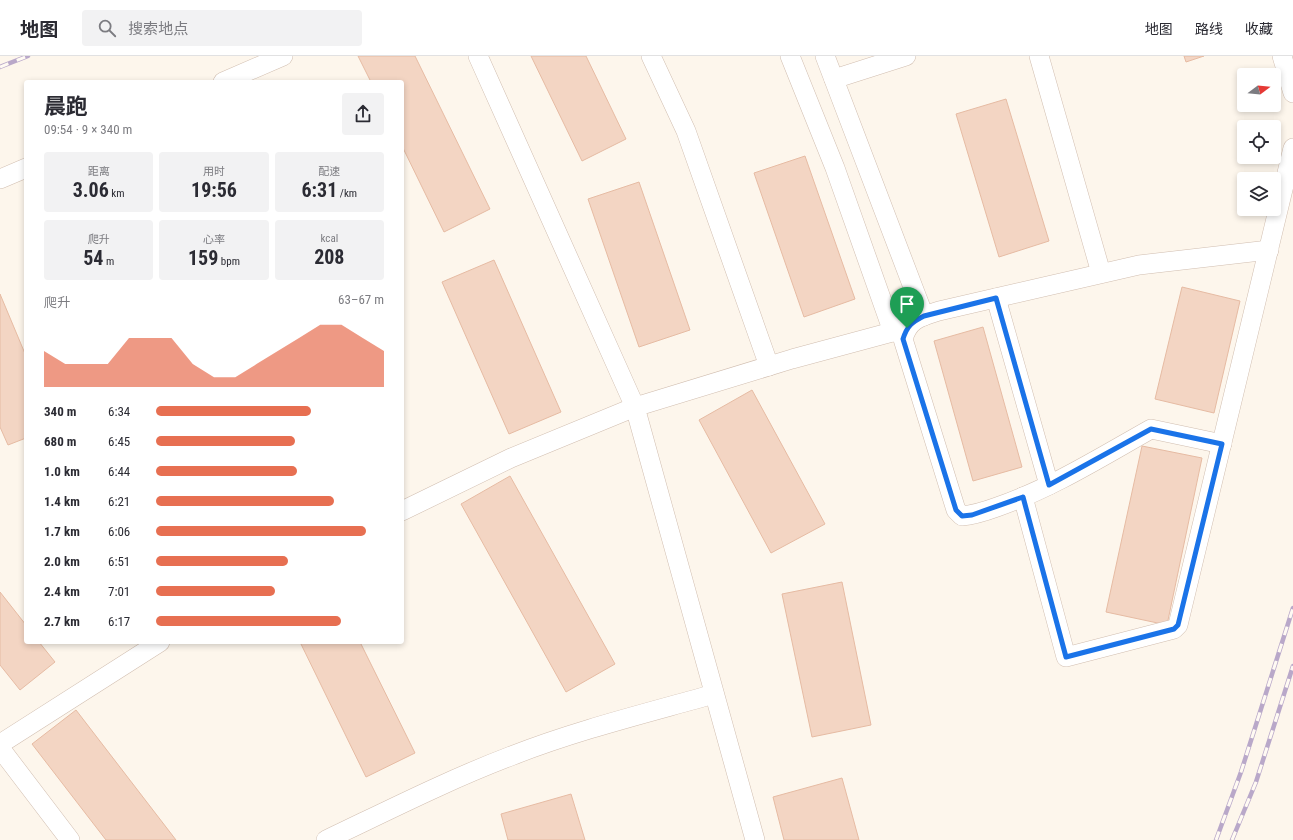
<!DOCTYPE html>
<html lang="zh">
<head>
<meta charset="utf-8">
<style>
  :root { --surface:#fff; --page:#f2f2f3; --text:#2b2b33; --muted:#7c7c81; --line:#e1e1e2; --accent:#e76f51 }
  body { margin:0; font-family:"Roboto Condensed","Noto Sans SC",sans-serif; background:var(--page); color:var(--text); height:100vh; display:flex; flex-direction:column; font-size:15px; white-space:nowrap }
  * { box-sizing:border-box; margin:0 }
  p { font-size:13px; color:var(--muted) }
  .icon { flex:none; width:22px; height:22px; fill:none; stroke:currentColor; stroke-width:2; stroke-linecap:round; stroke-linejoin:round }
  .map { position:relative; flex:1; overflow:hidden }
  .side { position:absolute; left:24px; top:24px; width:380px; height:564px; display:flex; flex-direction:column; background:var(--surface); border-radius:4px; box-shadow:0 2px 6px #0003 }
  .side>* { flex:none }
  .needle { width:26px; rotate:74deg }
  .tools { position:absolute; left:1237px; top:12px; display:grid; gap:8px }
  .tools a { display:grid; place-items:center; width:44px; height:44px; border-radius:4px; background:var(--surface); box-shadow:0 2px 6px #0003; font-size:20px }
  .pin { position:absolute; display:grid; place-items:center; width:34px; height:34px; color:#fff; margin:-41px -17px; border-radius:50% 50% 50% 0; rotate:-45deg; box-shadow:0 0 4px #0007 }
  .pin .icon { rotate:45deg }
  .round { display:grid; place-items:center; flex:none; width:42px; height:42px; border-radius:4px; background:var(--page) }
  .summary { display:flex; align-items:center; justify-content:space-between; height:68px; padding:0 20px }
  h1 { font-size:22px; font-weight:700; line-height:30px }
  .metrics { display:grid; grid-template-columns:repeat(3,1fr); gap:6px; height:68px; padding:4px 20px }
  .metrics div { display:grid; align-content:center; border-radius:4px; background:var(--page); text-align:center }
  .metrics b { font-size:20px; font-weight:700 }
  .metrics small { font-size:11px; font-weight:400 }
  .metrics p { font-size:11px }
  .chart { height:112px; padding:8px 20px }
  .chart p { display:flex; justify-content:space-between }
  .chart svg { width:100%; height:72px; margin-top:4px; fill:var(--accent); opacity:.7 }
  ul { padding:0 20px; list-style:none; font-size:13px }
  li { display:grid; grid-template-columns:64px 48px 1fr; align-items:center; height:30px }
  li i { height:10px; border-radius:5px; background:var(--accent) }
  header { display:flex; align-items:center; gap:24px; box-sizing:border-box; height:56px; padding:0 20px; background:var(--surface); border-bottom:1px solid var(--line) }
  header strong { font-size:19px }
  nav { display:flex; gap:22px; margin-inline-start:auto; font-size:14px }
  .search { width:280px; height:36px; background:var(--page); display:flex; align-items:center; gap:10px; box-sizing:border-box; padding:0 14px; border-radius:4px; color:var(--muted); font-size:15px }
  .map>svg:first-child { display:block }
</style>
</head>
<body>
<header>
<strong>地图</strong>
<div class="search"><svg class="icon" aria-label="search" viewBox="0 0 24 24"><circle cx="10" cy="10" r="6"/><path d="M15 15l6 6"/></svg>搜索地点</div>
<nav><a>地图</a><a>路线</a><a>收藏</a></nav>
</header>
<div class="map">
<svg width="1293" height="784" viewBox="0 0 1293 784">
  <rect width="100%" height="100%" fill="#fdf6ec"/>
  <!-- building -->
  <g fill="#f3d5c3" stroke="#e6bba3">
    <path d="M 358,0 L 415,0 L 490,153 L 444,176 L 402,90 L 402,26 L 371,26 Z"/>
    <path d="M 531,0 L 586,0 L 626,83 L 582,105 Z"/>
    <path d="M 1184,0 L 1204,0 L 1186,6 Z"/>
    <path d="M 1006,43 L 1049,185 L 999,201 L 956,58 Z"/>
    <path d="M 805,100 L 855,243 L 804,261 L 754,117 Z"/>
    <path d="M 639,126 L 690,274 L 639,291 L 588,143 Z"/>
    <path d="M 494,204 L 561,356 L 509,378 L 442,226 Z"/>
    <path d="M 1182,231 L 1240,245 L 1214,357 L 1155,343 Z"/>
    <path d="M 0,238 L 26,300 L 26,382 L 8,389 L 0,371 Z"/>
    <path d="M 983,271 L 1022,411 L 973,425 L 934,285 Z"/>
    <path d="M 752,334 L 825,468 L 771,497 L 699,364 Z"/>
    <path d="M 1142,390 L 1202,402 L 1167,569 L 1106,556 Z"/>
    <path d="M 510,420 L 615,608 L 566,636 L 461,448 Z"/>
    <path d="M 842,526 L 871,669 L 812,681 L 782,538 Z"/>
    <path d="M 0,536 L 26,569 L 26,586 L 39,586 L 55,606 L 20,634 L 0,609 Z"/>
    <path d="M 300,586 L 360,586 L 415,697 L 366,721 Z"/>
    <path d="M 76,654 L 176,784 L 106,784 L 32,688 Z"/>
    <path d="M 842,722 L 859,784 L 784,784 L 773,741 Z"/>
    <path d="M 571,738 L 585,784 L 508,784 L 501,758 Z"/>
  </g>
  <g fill="none" stroke-linecap="round" stroke-linejoin="round">
    <!-- street casing -->
    <g stroke="#d1beb0" stroke-width="20">
      <g id="street">
        <path d="M 651,0 L 686,75 L 769,310"/>
        <path d="M 790,0 L 835,112 L 893,276"/>
        <path d="M 825,0 L 924,260"/>
        <path d="M 1039,0 L 1101,217"/>
        <path d="M 1282,0 L 1293,37"/>
        <path d="M 834,23 L 906,0"/>
        <path d="M 223,26 L 283,0"/>
        <path d="M 0,123 L 26,112"/>
        <path d="M 996,242 L 1049,429"/>
        <path d="M 1222,388 L 1151,373 C 1101,401 1052,432 997,451 C 986,455 974,459 962,460 L 956,454 L 903,283 C 909,263 920,261 939,255 L 1139,209 L 1269,194"/>
        <path d="M 1023,441 L 1066,601 L 1174,573 L 1178,569 L 1293,92"/>
        <path d="M 402,455 L 511,402 L 635,351 L 478,0"/>
        <path d="M 0,688 L 160,586"/>
        <path d="M 0,692 L 70,784"/>
        <path d="M 326,784 C 387,755 448,724 511,700 C 577,674 647,657 714,638"/>
        <path d="M 755,784 L 635,351 L 792,303 L 907,272"/>
      </g>
    </g>
    <!-- street -->
    <use href="#street" stroke="#fff" stroke-width="19"/>
    <!-- rail casing -->
    <g stroke="#b9a8c9" stroke-width="4.5">
      <g id="rail">
        <path d="M 0,11 L 28,0"/>
        <path d="M 1216,784 L 1241,716 L 1293,552"/>
        <path d="M 1232,784 L 1256,726 L 1293,610"/>
      </g>
    </g>
    <!-- rail -->
    <use href="#rail" stroke="#fffaf3" stroke-width="3" stroke-dasharray="9" stroke-linecap="butt"/>
  </g>
  <g fill="none" stroke-linecap="round" stroke-linejoin="round">
    <!-- route casing -->
    <g stroke="#fff" stroke-width="8">
      <path id="route" d="M 996,242 L 1049,429 L 1151,373 L 1222,388 L 1178,569 L 1174,573 L 1066,601 L 1023,441 L 972,459 L 962,460 L 956,454 L 903,283 C 907,270 912,266 924,260 Z"/>
    </g>
    <!-- route -->
    <use href="#route" stroke="#1a73e8" stroke-width="5"/>
  </g>
</svg>
<div class="tools">
<a><svg class="needle" viewBox="-14 -14 28 28"><path d="M0-13l5 13h-10z" fill="#e53935"/><path d="M0 13l5-13h-10z" fill="#7c7c81"/></svg></a>
<a><svg class="icon" aria-label="locate" viewBox="0 0 24 24"><circle cx="12" cy="12" r="6"/><path d="M12 2v4M12 18v4M2 12h4M18 12h4"/></svg></a>
<a><svg class="icon" aria-label="layers" viewBox="0 0 24 24"><path d="M12 4l9 5-9 5-9-5zM3 14l9 5 9-5"/></svg></a>
</div>
<div class="pin" style="left:907px;top:272px;background:#1e9e55"><svg class="icon" aria-label="arrive" viewBox="0 0 24 24"><path d="M6 21V4h12l-3 4 3 4H6"/></svg></div>
<section class="side">
<div class="summary"><div><h1>晨跑</h1><p>09:54 · 9 × 340 m</p></div><a class="round"><svg class="icon" aria-label="share" viewBox="0 0 24 24"><path d="M12 15V3M7 8l5-5 5 5M5 13v7h14v-7"/></svg></a></div>
<div class="metrics">
<div><p>距离</p><b>3.06<small> km</small></b></div>
<div><p>用时</p><b>19:56</b></div>
<div><p>配速</p><b>6:31<small> /km</small></b></div>
</div>
<div class="metrics">
<div><p>爬升</p><b>54<small> m</small></b></div>
<div><p>心率</p><b>159<small> bpm</small></b></div>
<div><p>kcal</p><b>208</b></div>
</div>
<div class="chart"><p><span>爬升</span>63–67 m</p>
<svg viewBox="0 0 160 44" preserveAspectRatio="none"><path d="M0 44V22L10 30L20 30L30 30L40 14L50 14L60 14L70 30L80 38L90 38L100 30L110 22L120 14L130 6L140 6L150 14L160 22V44z"/></svg>
</div>
<ul>
<li><b>340 m</b>6:34<i style="width:68%"></i></li>
<li><b>680 m</b>6:45<i style="width:61%"></i></li>
<li><b>1.0 km</b>6:44<i style="width:62%"></i></li>
<li><b>1.4 km</b>6:21<i style="width:78%"></i></li>
<li><b>1.7 km</b>6:06<i style="width:92%"></i></li>
<li><b>2.0 km</b>6:51<i style="width:58%"></i></li>
<li><b>2.4 km</b>7:01<i style="width:52%"></i></li>
<li><b>2.7 km</b>6:17<i style="width:81%"></i></li>
</ul>
</section>
</div>
</body>
</html>
